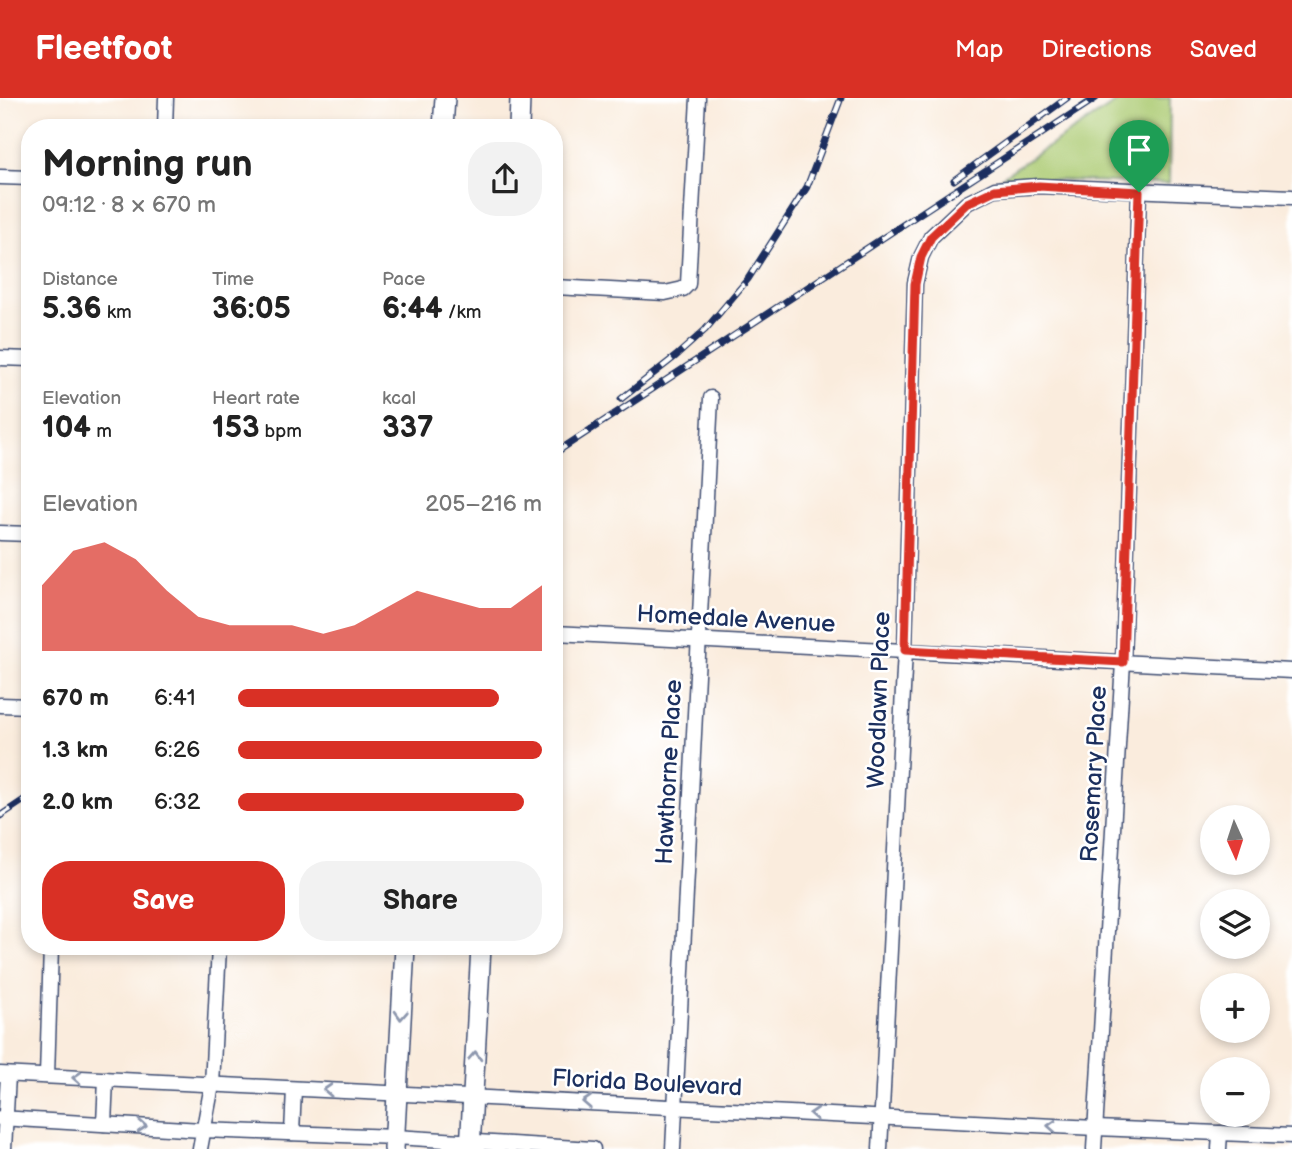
<!DOCTYPE html>
<html lang="en">
<head>
<meta charset="utf-8">
<style>
  :root { --surface:#fff; --page:#f2f2f2; --text:#222; --muted:#767676; --accent:#d93025 }
  body { margin:0; font-family:"Balsamiq Sans",sans-serif; background:var(--page); color:var(--text); height:100vh; display:flex; flex-direction:column; font-size:26px; white-space:nowrap }
  * { box-sizing:border-box; margin:0 }
  p { font-size:23px; color:var(--muted) }
  .icon { flex:none; width:38px; height:38px; fill:none; stroke:currentColor; stroke-width:2; stroke-linecap:round; stroke-linejoin:round }
  .map { position:relative; flex:1; overflow:hidden }
  .sheet { position:absolute; left:21px; top:21px; width:542px; height:836px; display:flex; flex-direction:column; background:var(--surface); border-radius:28px; box-shadow:0 4px 10px #0003 }
  .sheet>* { flex:none }
  .needle { width:46px; rotate:177deg }
  .fabs { position:absolute; left:1200px; top:707px; display:grid; gap:14px }
  .fabs a { display:grid; place-items:center; width:70px; height:70px; border-radius:50%; background:var(--surface); box-shadow:0 4px 10px #0003; font-size:35px }
  .pin { position:absolute; display:grid; place-items:center; width:60px; height:60px; color:#fff; margin:-72px -30px; border-radius:50% 50% 50% 0; rotate:-45deg; box-shadow:0 0 7px #0007 }
  .pin .icon { rotate:45deg }
  .round { display:grid; place-items:center; flex:none; width:74px; height:74px; border-radius:28px; background:var(--page) }
  .head { display:flex; align-items:center; justify-content:space-between; height:119px; padding:0 21px }
  h1 { font-size:38px; font-weight:700; line-height:52px }
  .stats { display:grid; grid-template-columns:repeat(3,1fr); gap:10px; height:119px; padding:7px 21px }
  .stats div { display:grid; align-content:center }
  .stats b { font-size:30px; font-weight:700 }
  .stats small { font-size:19px; font-weight:400 }
  .stats p { font-size:19px }
  .chart { height:196px; padding:14px 21px }
  .chart p { display:flex; justify-content:space-between }
  .chart svg { width:100%; height:126px; margin-top:7px; fill:var(--accent); opacity:.7 }
  .primary-button { display:flex; gap:14px; margin-top:auto; padding:14px 21px }
  .primary-button a { flex:1; height:80px; border-radius:28px; background:var(--accent); color:#fff; font-size:28px; font-weight:700; line-height:80px; text-align:center }
  .primary-button a+a { background:var(--page); color:var(--text) }
  ul { padding:0 21px; list-style:none; font-size:23px }
  li { display:grid; grid-template-columns:112px 84px 1fr; align-items:center; height:52px }
  li i { height:18px; border-radius:9px; background:var(--accent) }
  header { display:flex; align-items:center; gap:42px; box-sizing:border-box; height:98px; padding:0 35px; background:var(--accent); color:#fff }
  header strong { font-size:33px }
  nav { display:flex; gap:38px; margin-inline-start:auto; font-size:24px }
  .map>svg:first-child { display:block }
</style>
</head>
<body>
<header>
<strong>Fleetfoot</strong>
<nav><a>Map</a><a>Directions</a><a>Saved</a></nav>
</header>
<div class="map">
<svg width="1292" height="1051" viewBox="0 0 1292 1051">
  <rect width="100%" height="100%" fill="#fff"/>
  <filter id="ink" filterUnits="userSpaceOnUse"><feTurbulence type="fractalNoise" baseFrequency=".0143" numOctaves="2"/><feDisplacementMap in="SourceGraphic" scale="14" xChannelSelector="R" yChannelSelector="G"/><feConvolveMatrix kernelMatrix="1 2 1 2 8 2 1 2 1" color-interpolation-filters="sRGB"/></filter>
  <filter id="wash" filterUnits="userSpaceOnUse"><feTurbulence type="fractalNoise" baseFrequency=".00686" numOctaves="4" result="noise"/><feDisplacementMap in="SourceGraphic" scale="28" xChannelSelector="R" yChannelSelector="G"/><feGaussianBlur stdDeviation="1.57" result="paint"/><feColorMatrix in="noise" values="0 0 0 0 0 0 0 0 0 0 0 0 0 0 0 0 0 1.4 0 .05"/><feComposite in="paint" operator="in"/></filter>
  <g filter="url(#wash)">
    <rect width="100%" height="100%" fill="#faecdd"/>
    <!-- green -->
    <path fill="#abca71" stroke="#637c68" stroke-width="2" d="M 1123,0 L 1170,0 L 1169,86 L 1000,80 Z"/>
  </g>
  <g filter="url(#ink)">
    <g fill="none" stroke-linecap="round" stroke-linejoin="round">
      <!-- minor casing -->
      <g stroke="#3c4b71" stroke-width="17">
        <g id="minor">
          <path d="M 165,30 L 166,0"/>
          <path d="M 0,79 L 30,80"/>
          <path d="M 555,189 L 665,195 L 683,191 L 688,186 L 698,0"/>
          <path d="M 0,260 L 30,261"/>
          <path d="M 0,435 L 30,436"/>
          <path d="M 555,535 L 1292,573"/>
          <path d="M 0,607 L 30,608"/>
          <path d="M 0,976 L 1096,1030 L 1292,1038"/>
          <path d="M 47,978 L 51,849"/>
          <path d="M 0,1020 L 202,1032 L 395,1039 L 593,1051"/>
          <path d="M 104,1026 L 106,981"/>
          <path d="M 292,1035 L 294,991"/>
          <path d="M 4,1051 L 8,977"/>
          <path d="M 200,1051 L 212,987 L 219,849"/>
          <path d="M 673,1051 L 711,300"/>
          <path d="M 880,1051 L 905,552 L 915,185 L 921,159 L 931,139 L 967,105 L 995,91 L 1039,88 L 1292,99"/>
          <path d="M 1094,1051 L 1123,564 L 1139,94"/>
          <path d="M 1219,1051 L 1220,1035"/>
        </g>
      </g>
      <!-- major casing -->
      <g stroke="#3c4b71" stroke-width="22">
        <g id="major">
          <path d="M 443,30 L 445,0"/>
          <path d="M 519,30 L 520,0"/>
          <path d="M 394,1051 L 405,849"/>
          <path d="M 470,1051 L 481,849"/>
        </g>
      </g>
      <!-- minor -->
      <use href="#minor" stroke="#fff" stroke-width="14"/>
      <!-- major -->
      <use href="#major" stroke="#fff" stroke-width="19"/>
      <!-- rail casing -->
      <g stroke="#1b2f5e" stroke-width="7">
        <g id="rail">
          <path d="M 954,82 L 1067,0"/>
          <path d="M 621,301 L 676,258 L 705,232 L 748,181 L 807,89 L 841,0"/>
          <path d="M 555,355 L 1096,0"/>
          <path d="M 0,718 L 30,698"/>
        </g>
      </g>
      <!-- rail -->
      <use href="#rail" stroke="#fff" stroke-width="4.5" stroke-dasharray="13" stroke-linecap="butt"/>
    </g>
    <!-- one-way arrows -->
    <defs><path id="oneway-chevron" d="M-2-3.5L2.5 0L-2 3.5" fill="none" stroke-width="1.6" stroke-linecap="round" stroke-linejoin="round" transform="scale(1.75)"/></defs>
    <g stroke="#8d97ae">
      <use href="#oneway-chevron" transform="translate(401 917) rotate(93)"/>
      <use href="#oneway-chevron" transform="translate(475 958) rotate(-87)"/>
      <use href="#oneway-chevron" transform="translate(77 980) rotate(-177)"/>
      <use href="#oneway-chevron" transform="translate(328 992) rotate(-177)"/>
      <use href="#oneway-chevron" transform="translate(587 1004) rotate(-177)"/>
      <use href="#oneway-chevron" transform="translate(814 1016) rotate(-177)"/>
      <use href="#oneway-chevron" transform="translate(142 1028) rotate(3)"/>
      <use href="#oneway-chevron" transform="translate(1052 1028) rotate(-177)"/>
    </g>
  </g>
  <g fill="none" stroke-linecap="round" stroke-linejoin="round" filter="url(#ink)">
    <!-- route casing -->
    <g stroke="#fff" stroke-width="14">
      <path id="route" d="M 1039,88 L 1139,94 L 1123,564 L 905,552 L 915,186 L 921,159 L 931,139 L 967,105 L 995,92 Z"/>
    </g>
    <!-- route -->
    <use href="#route" stroke="#d93025" stroke-width="9"/>
  </g>
  <g text-anchor="middle" dominant-baseline="central" stroke-width="5" stroke-linejoin="round" paint-order="stroke">
    <!-- street labels -->
    <g font-size="24" fill="#1b2f5e" stroke="#fff">
      <text transform="translate(736 521) rotate(3)">Homedale Avenue</text>
      <text transform="translate(879 602) rotate(-88)">Woodlawn Place</text>
      <text transform="translate(669 674) rotate(-87)">Hawthorne Place</text>
      <text transform="translate(1094 676) rotate(-87)">Rosemary Place</text>
      <text transform="translate(647 985) rotate(3)">Florida Boulevard</text>
    </g>
  </g>
</svg>
<div class="fabs">
<a><svg class="needle" viewBox="-14 -14 28 28"><path d="M0-13l5 13h-10z" fill="#e53935"/><path d="M0 13l5-13h-10z" fill="#767676"/></svg></a>
<a><svg class="icon" aria-label="layers" viewBox="0 0 24 24"><path d="M12 4l9 5-9 5-9-5zM3 14l9 5 9-5"/></svg></a>
<a>+</a>
<a>−</a>
</div>
<div class="pin" style="left:1139px;top:94px;background:#1e9e55"><svg class="icon" aria-label="arrive" viewBox="0 0 24 24"><path d="M6 21V4h12l-3 4 3 4H6"/></svg></div>
<section class="sheet">
<div class="head"><div><h1>Morning run</h1><p>09:12 · 8 × 670 m</p></div><a class="round"><svg class="icon" aria-label="share" viewBox="0 0 24 24"><path d="M12 15V3M7 8l5-5 5 5M5 13v7h14v-7"/></svg></a></div>
<div class="stats">
<div><p>Distance</p><b>5.36<small> km</small></b></div>
<div><p>Time</p><b>36:05</b></div>
<div><p>Pace</p><b>6:44<small> /km</small></b></div>
</div>
<div class="stats">
<div><p>Elevation</p><b>104<small> m</small></b></div>
<div><p>Heart rate</p><b>153<small> bpm</small></b></div>
<div><p>kcal</p><b>337</b></div>
</div>
<div class="chart"><p><span>Elevation</span>205–216 m</p>
<svg viewBox="0 0 160 44" preserveAspectRatio="none"><path d="M0 44V21L10 9L20 6L30 12L40 23L50 32L60 35L70 35L80 35L90 38L100 35L110 29L120 23L130 26L140 29L150 29L160 21V44z"/></svg>
</div>
<ul>
<li><b>670 m</b>6:41<i style="width:86%"></i></li>
<li><b>1.3 km</b>6:26<i style="width:100%"></i></li>
<li><b>2.0 km</b>6:32<i style="width:94%"></i></li>
</ul>
<div class="primary-button"><a>Save</a><a>Share</a></div>
</section>
</div>
</body>
</html>
